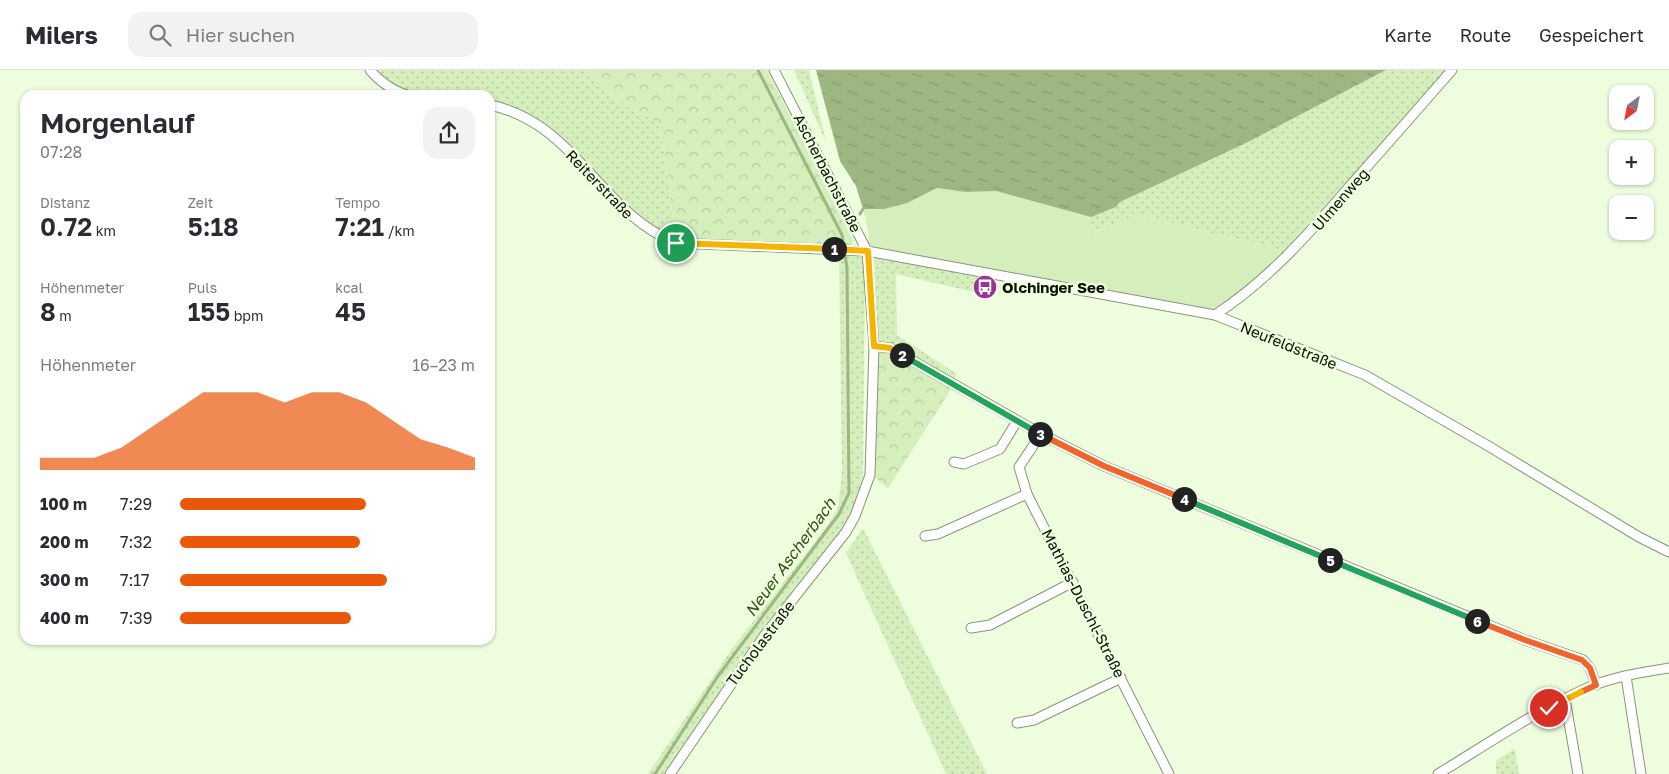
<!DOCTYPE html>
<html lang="de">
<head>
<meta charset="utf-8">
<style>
  :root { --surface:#fff; --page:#f2f2f3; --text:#2b2b33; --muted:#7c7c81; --line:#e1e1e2; --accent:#ea580c }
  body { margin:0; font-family:"Golos Text",sans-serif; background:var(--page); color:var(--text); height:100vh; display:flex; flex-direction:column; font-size:19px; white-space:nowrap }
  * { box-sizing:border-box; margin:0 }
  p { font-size:16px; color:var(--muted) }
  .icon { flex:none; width:28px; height:28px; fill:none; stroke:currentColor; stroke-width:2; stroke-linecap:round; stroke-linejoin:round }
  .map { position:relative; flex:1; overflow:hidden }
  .side { position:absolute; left:20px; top:20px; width:475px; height:555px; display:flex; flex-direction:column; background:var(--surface); border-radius:15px; box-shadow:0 1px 4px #0004 }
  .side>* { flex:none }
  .needle { width:32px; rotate:212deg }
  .controls { position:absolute; left:1609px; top:15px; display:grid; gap:10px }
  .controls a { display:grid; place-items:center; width:45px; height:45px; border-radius:10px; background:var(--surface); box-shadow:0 1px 4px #0004; font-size:25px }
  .pin { position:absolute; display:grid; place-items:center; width:42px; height:42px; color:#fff; margin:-21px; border:2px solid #fff; border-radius:50%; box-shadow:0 1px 5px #0007 }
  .km { position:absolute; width:25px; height:25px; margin:-12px; border-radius:50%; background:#222; color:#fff; font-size:14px; line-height:25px; text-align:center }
  .round { display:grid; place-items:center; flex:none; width:52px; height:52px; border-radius:15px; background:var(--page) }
  .summary { display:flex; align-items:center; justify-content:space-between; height:85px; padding:0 20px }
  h1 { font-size:28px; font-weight:600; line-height:38px }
  .stats { display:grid; grid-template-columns:repeat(3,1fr); gap:8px; height:85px; padding:5px 20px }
  .stats div { display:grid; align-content:center }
  .stats b { font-size:25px; font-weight:600 }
  .stats small { font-size:14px; font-weight:400 }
  .stats p { font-size:14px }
  .chart { height:140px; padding:10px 20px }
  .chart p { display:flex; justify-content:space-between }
  .chart svg { width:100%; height:90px; margin-top:5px; fill:var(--accent); opacity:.7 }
  ul { padding:0 20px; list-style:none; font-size:16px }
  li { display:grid; grid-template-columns:80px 60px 1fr; align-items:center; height:38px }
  li i { height:12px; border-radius:6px; background:var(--accent) }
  header { display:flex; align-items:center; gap:30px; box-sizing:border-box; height:70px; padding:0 25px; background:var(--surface); border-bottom:1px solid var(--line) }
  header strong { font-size:24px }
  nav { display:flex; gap:28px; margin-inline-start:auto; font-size:18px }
  .search { width:350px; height:45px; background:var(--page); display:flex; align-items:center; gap:12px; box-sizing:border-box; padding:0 18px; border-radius:15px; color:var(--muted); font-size:19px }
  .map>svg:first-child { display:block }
</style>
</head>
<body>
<header>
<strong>Milers</strong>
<div class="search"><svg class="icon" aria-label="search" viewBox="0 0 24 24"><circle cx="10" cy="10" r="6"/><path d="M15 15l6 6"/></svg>Hier suchen</div>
<nav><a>Karte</a><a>Route</a><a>Gespeichert</a></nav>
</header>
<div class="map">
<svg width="1669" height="704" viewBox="0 0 1669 704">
  <defs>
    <pattern id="grass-dots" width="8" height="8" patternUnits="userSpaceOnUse" patternTransform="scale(1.25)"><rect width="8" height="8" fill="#d5efbc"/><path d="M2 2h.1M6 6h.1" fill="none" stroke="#b6cca0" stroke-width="1.8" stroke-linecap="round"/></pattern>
    <pattern id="forest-crowns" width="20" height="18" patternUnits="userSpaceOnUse" patternTransform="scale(1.25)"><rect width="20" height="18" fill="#d5efbc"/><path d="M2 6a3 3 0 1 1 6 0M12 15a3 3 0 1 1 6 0" fill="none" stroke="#b6cca0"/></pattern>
    <pattern id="water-ripples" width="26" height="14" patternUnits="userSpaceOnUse" patternTransform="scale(1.25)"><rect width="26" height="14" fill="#9cb781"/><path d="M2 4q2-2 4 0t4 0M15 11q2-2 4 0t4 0" fill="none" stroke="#859c6e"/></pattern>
  </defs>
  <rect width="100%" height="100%" fill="#edfdde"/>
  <!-- grass -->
  <g fill="url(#grass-dots)">
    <path d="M 371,0 L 587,0 L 616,29 L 659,53 L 666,91 L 676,173 L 659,166 L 556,67 L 490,35 L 490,25 L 416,25 L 398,20 Z"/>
    <path d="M 794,0 L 809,0 L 826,72 Z"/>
    <path d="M 1386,0 L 1452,0 L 1286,186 L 1274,177 L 1220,166 L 1158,149 L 1139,146 L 1089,164 L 1091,147 L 1116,137 L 1120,132 L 1248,72 Z"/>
    <path d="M 867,181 L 998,206 L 987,225 L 896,204 L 897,265 L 957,304 L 950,321 L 888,283 L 874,281 Z"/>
    <path d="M 839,184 L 860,185 L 865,189 L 863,401 L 858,429 L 850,448 L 778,540 L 665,704 L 648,704 L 731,580 L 828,455 L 838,437 L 842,403 Z"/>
    <path d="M 863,458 L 987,704 L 946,704 L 846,483 Z"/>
    <path d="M 1515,679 L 1519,704 L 1496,704 L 1496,690 Z"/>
  </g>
  <!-- forest -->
  <g fill="url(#forest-crowns)">
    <path d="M 587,0 L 767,0 L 853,170 L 850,180 L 676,173 L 666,91 L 659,53 L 616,29 Z"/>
    <path d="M 874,281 L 888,283 L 950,321 L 888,418 L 871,405 Z"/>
  </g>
  <!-- garden -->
  <path fill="#d5efbc" d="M 937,118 L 966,122 L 996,121 L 1091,147 L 1090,164 L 1139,146 L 1158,149 L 1220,166 L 1274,177 L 1286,186 L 1215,245 L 867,181 L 869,165 L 863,139 C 892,139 912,131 937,118 Z"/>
  <!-- water -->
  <path fill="url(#water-ripples)" d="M 816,0 L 1386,0 L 1248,72 L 1120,132 L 1116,137 L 1091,147 L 996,121 L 966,122 L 937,118 L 907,133 L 884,139 L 863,139 L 856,116 L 840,91 Z"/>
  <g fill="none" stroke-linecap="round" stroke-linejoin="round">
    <!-- stream -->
    <g stroke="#9cb781" stroke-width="3">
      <path d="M 860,144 L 863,139"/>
      <path d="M 655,704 L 718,606 L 839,444 L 849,423 L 847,198 L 842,165 L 758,0"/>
    </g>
    <!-- minor casing -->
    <g stroke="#879679" stroke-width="11">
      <g id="minor">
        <path d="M 370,0 C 379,11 393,21 407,25"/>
        <path d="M 490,35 C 576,53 599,142 676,173 L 867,181 L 1215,245 L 1365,305 L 1490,377 L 1639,467 L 1669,482"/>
        <path d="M 1215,245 C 1268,210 1308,165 1349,117 C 1384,78 1418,39 1452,0"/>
        <path d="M 874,276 L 890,278 L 1041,364 L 1104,396 L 1525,570 L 1583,590 L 1590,598 L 1596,615"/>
        <path d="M 1041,364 L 1019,397 L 1027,424 L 1169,704"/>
        <path d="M 954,392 L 964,394 L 1000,379 L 1017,351"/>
        <path d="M 925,466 L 938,464 L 1027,424"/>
        <path d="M 971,558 L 990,555 L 1073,512"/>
        <path d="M 1626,606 L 1641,704"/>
        <path d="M 1565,629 L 1578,704"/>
        <path d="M 1017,653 L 1034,650 L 1121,608"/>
        <path d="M 670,704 L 764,566 L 846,462 L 855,446 L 870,405 L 874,276 L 867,181 L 774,0"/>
        <path d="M 1438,704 C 1489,673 1540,638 1594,615 C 1618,606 1644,602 1669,598"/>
      </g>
    </g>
    <!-- minor -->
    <use href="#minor" stroke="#fff" stroke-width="9"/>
  </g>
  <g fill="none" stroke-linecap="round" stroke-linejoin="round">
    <!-- split-1 casing -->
    <g stroke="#fff" stroke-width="10">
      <path id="split-1" d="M 676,173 L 834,179"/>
    </g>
    <!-- split-2 casing -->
    <g stroke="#fff" stroke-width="10">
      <path id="split-2" d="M 834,179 L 868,181 L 874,276 L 890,278 L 902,285"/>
    </g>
    <!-- split-3 casing -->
    <g stroke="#fff" stroke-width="10">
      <path id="split-3" d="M 902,285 L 1040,364"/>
    </g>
    <!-- split-4 casing -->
    <g stroke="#fff" stroke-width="10">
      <path id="split-4" d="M 1040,364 L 1104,396 L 1184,429"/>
    </g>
    <!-- split-5 casing -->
    <g stroke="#fff" stroke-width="10">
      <path id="split-5" d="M 1184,429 L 1330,490"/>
    </g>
    <!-- split-6 casing -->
    <g stroke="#fff" stroke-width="10">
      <path id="split-6" d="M 1330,490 L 1477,551"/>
    </g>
    <!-- split-7 casing -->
    <g stroke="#fff" stroke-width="10">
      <path id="split-7" d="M 1477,551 L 1525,570 L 1582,590 L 1590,598 L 1596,615 L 1581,622"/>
    </g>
    <!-- split-8 casing -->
    <g stroke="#fff" stroke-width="10">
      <path id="split-8" d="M 1549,638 L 1581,622"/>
    </g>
    <!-- split-1 -->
    <use href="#split-1" stroke="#f5b400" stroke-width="6"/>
    <!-- split-2 -->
    <use href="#split-2" stroke="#f5b400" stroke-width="6"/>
    <!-- split-3 -->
    <use href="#split-3" stroke="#22a559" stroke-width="6"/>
    <!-- split-4 -->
    <use href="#split-4" stroke="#f0652b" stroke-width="6"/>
    <!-- split-5 -->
    <use href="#split-5" stroke="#22a559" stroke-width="6"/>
    <!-- split-6 -->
    <use href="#split-6" stroke="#22a559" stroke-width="6"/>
    <!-- split-7 -->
    <use href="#split-7" stroke="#f0652b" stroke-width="6"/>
    <!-- split-8 -->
    <use href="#split-8" stroke="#f5b400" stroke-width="6"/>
  </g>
  <!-- icons -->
  <defs>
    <g id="bus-disc" transform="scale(1.25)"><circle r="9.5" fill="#939" stroke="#edfdde"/><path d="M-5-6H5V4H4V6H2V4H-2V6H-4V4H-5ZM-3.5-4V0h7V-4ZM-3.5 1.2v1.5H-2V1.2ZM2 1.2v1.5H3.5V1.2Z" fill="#fff"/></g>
  </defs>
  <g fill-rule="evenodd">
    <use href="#bus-disc" x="985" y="217"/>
  </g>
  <g text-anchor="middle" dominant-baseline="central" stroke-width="5" stroke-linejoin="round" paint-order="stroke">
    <!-- street labels -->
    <g font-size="15" fill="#0c1107" stroke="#edfdde">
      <text transform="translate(828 103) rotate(63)">Ascherbachstraße</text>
      <text transform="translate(600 114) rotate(46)">Reiterstraße</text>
      <text transform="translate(1340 129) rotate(-49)">Ulmenweg</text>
      <text transform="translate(1289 275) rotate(22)">Neufeldstraße</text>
      <text transform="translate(1084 533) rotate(63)">Mathias-Duschl-Straße</text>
      <text transform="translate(760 573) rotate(-53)">Tucholastraße</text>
    </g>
    <!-- poi labels -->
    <g font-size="15" font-weight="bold" fill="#0c1107" stroke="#edfdde" text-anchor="start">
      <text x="1002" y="217">Olchinger See</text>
    </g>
    <!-- water labels -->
    <g font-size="16" font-style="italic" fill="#354e15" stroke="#edfdde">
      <text transform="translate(790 487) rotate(-54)">Neuer Ascherbach</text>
    </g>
  </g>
</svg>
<div class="controls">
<a><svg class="needle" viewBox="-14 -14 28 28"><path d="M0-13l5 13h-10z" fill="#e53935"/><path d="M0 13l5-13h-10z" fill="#7c7c81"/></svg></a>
<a>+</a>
<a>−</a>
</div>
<div class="pin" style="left:676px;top:173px;background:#1e9e55"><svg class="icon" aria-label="arrive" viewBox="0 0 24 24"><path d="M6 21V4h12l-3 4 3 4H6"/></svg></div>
<div class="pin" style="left:1549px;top:638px;background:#d93025"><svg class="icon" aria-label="check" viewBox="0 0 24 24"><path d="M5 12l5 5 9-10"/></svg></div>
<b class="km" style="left:834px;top:179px">1</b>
<b class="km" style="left:902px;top:285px">2</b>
<b class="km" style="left:1040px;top:364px">3</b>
<b class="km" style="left:1184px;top:429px">4</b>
<b class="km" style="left:1330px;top:490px">5</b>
<b class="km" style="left:1477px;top:551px">6</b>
<section class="side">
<div class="summary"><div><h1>Morgenlauf</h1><p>07:28</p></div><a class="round"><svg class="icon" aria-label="share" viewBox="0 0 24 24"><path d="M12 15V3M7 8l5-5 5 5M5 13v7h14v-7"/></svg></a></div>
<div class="stats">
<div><p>Distanz</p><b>0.72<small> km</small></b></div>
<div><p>Zeit</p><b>5:18</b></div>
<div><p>Tempo</p><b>7:21<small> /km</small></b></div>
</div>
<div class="stats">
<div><p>Höhenmeter</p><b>8<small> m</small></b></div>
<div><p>Puls</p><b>155<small> bpm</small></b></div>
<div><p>kcal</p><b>45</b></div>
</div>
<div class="chart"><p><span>Höhenmeter</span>16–23 m</p>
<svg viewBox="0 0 160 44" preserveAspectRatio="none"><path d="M0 44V38L10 38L20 38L30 33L40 24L50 15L60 6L70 6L80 6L90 11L100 6L110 6L120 11L130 20L140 29L150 33L160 38V44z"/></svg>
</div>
<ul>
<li><b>100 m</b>7:29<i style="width:63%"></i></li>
<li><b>200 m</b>7:32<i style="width:61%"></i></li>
<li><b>300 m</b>7:17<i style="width:70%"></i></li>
<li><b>400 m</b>7:39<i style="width:58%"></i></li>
</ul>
</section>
</div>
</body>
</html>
